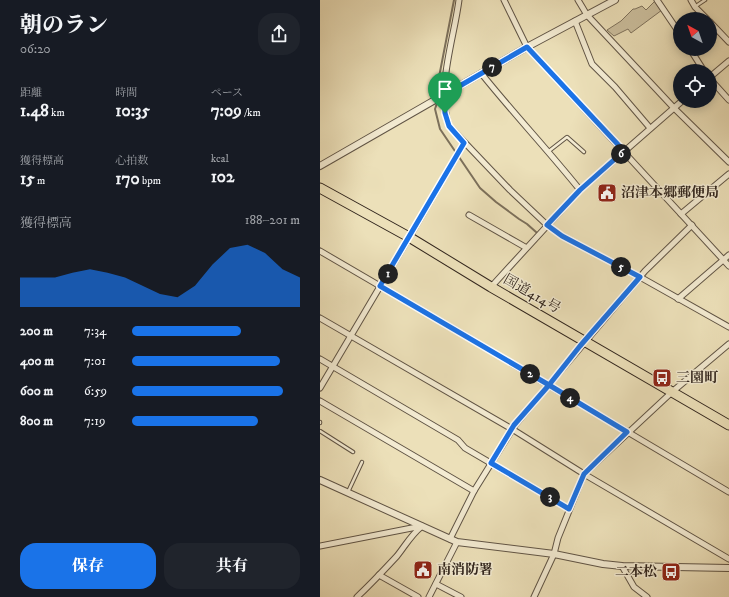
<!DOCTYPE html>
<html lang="ja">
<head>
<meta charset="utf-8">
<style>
  :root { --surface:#171b24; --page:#20242c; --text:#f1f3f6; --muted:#9ea1a6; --accent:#1a73e8 }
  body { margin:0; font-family:"IM FELL DW Pica","Noto Serif JP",serif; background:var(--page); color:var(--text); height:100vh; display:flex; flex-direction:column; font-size:15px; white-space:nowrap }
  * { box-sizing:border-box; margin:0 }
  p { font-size:13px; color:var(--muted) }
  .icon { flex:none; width:22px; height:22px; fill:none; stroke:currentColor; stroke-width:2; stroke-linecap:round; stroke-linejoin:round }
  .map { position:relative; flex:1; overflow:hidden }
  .details { display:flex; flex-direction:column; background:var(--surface); width:320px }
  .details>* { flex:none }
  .needle { width:26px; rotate:320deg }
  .tools { position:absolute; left:353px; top:12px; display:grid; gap:8px }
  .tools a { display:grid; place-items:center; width:44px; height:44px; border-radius:50%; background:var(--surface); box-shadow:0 2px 10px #0003; font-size:20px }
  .pin { position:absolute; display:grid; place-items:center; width:34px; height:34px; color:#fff; margin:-41px -17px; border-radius:50% 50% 50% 0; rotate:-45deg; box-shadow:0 0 4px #0007 }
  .pin .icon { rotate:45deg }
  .km { position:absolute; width:20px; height:20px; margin:-10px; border-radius:50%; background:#222; color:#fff; font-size:11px; line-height:20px; text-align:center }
  .round { display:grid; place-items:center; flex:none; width:42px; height:42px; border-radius:16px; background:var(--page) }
  .overview { display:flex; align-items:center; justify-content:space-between; height:68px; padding:0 20px }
  h1 { font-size:22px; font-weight:800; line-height:30px }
  .metrics { display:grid; grid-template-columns:repeat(3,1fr); gap:6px; height:68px; padding:4px 20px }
  .metrics div { display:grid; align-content:center }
  .metrics b { font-size:17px; font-weight:800 }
  .metrics small { font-size:11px; font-weight:400 }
  .metrics p { font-size:11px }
  .chart { height:112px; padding:8px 20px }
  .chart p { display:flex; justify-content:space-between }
  .chart svg { width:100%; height:72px; margin-top:4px; fill:var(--accent); opacity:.7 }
  .primary-button { display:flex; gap:8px; margin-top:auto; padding:8px 20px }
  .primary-button a { flex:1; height:46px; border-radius:16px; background:var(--accent); color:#fff; font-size:16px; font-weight:800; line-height:46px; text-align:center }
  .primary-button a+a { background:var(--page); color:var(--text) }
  ul { padding:0 20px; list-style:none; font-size:13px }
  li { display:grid; grid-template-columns:64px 48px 1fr; align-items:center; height:30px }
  li i { height:10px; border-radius:5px; background:var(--accent) }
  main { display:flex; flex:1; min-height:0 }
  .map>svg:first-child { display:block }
</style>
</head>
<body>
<main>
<section class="details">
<div class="overview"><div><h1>朝のラン</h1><p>06:20</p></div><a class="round"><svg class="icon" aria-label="share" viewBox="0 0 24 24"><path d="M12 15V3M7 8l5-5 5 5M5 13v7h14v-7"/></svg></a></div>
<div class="metrics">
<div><p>距離</p><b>1.48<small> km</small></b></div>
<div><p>時間</p><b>10:35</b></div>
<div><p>ペース</p><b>7:09<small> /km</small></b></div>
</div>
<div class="metrics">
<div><p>獲得標高</p><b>15<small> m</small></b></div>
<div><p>心拍数</p><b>170<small> bpm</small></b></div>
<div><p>kcal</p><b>102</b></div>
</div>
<div class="chart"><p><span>獲得標高</span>188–201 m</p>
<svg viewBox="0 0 160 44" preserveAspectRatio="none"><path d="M0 44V26L10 26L20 26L30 23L40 21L50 23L60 26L70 31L80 36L90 38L100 31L110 18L120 8L130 6L140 11L150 21L160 26V44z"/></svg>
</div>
<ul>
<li><b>200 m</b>7:34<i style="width:65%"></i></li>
<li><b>400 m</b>7:01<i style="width:88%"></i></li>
<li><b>600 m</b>6:59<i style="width:90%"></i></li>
<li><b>800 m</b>7:19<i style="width:75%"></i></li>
</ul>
<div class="primary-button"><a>保存</a><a>共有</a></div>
</section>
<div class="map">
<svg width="409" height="597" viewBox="0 0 409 597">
  <rect width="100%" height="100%" fill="#ece0b9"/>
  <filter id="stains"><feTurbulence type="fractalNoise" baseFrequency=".005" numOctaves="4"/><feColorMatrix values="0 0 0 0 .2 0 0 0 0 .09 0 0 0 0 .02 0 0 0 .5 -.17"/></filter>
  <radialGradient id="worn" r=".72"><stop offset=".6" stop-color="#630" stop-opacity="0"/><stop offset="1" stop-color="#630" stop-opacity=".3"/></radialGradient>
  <!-- green -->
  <path fill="#ccc09f" stroke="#7f735e" d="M 336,0 L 342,10 L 311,33 L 308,29 L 294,36 L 287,30 L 301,21 L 313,9 L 315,9 L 322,6 L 326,10 Z"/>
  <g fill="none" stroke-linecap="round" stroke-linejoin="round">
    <!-- stream -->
    <g stroke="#7c705b" stroke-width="2">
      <path d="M 118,95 L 119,77 L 134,0"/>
      <path d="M 118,100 L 115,109 L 120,129 L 160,188 L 176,202 L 199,219 L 207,224 L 216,232"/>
    </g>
    <!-- service casing -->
    <g stroke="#605445" stroke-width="4.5">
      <g id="service">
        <path d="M 376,6 L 385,0"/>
        <path d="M 229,151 L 247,137 L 264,152"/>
        <path d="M 0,422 L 0,423"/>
        <path d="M 0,431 L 33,452"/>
        <path d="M 28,492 L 42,462"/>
      </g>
    </g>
    <!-- minor casing -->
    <g stroke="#605445" stroke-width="7">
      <g id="minor">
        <path d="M 139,0 C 134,39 116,88 129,126 L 190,190 L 227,225 L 242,236 L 320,277 L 409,327"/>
        <path d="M 184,0 L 207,47 L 409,266"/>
        <path d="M 258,0 L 267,15 L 354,108 L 409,162"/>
        <path d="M 337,0 L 360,34"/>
        <path d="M 371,0 L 375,7 L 387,19"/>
        <path d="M 255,21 L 272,64 L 295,87 L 330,128"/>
        <path d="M 390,22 L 409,42"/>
        <path d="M 370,49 L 384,71"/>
        <path d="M 161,73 C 193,113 228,150 260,190"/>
        <path d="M 390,77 L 409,61"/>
        <path d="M 390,79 L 409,100"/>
        <path d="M 361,214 L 409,174"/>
        <path d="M 149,215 L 205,247"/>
        <path d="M 0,251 L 144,335 L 409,492"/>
        <path d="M 171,287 L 260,190 L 362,101"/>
        <path d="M 358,299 L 409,255"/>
        <path d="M 0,318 L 192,429 L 264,474 L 409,559"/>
        <path d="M 0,359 L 138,440 L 145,448 L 249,509"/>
        <path d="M 0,388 L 94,229 L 144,143"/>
        <path d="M 0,401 L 154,491"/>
        <path d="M 130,539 L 154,491 L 195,425 L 325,271 L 372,225"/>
        <path d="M 0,546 L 102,526"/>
        <path d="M 302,566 L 314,587 L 327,597"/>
        <path d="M 59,575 L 98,597"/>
        <path d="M 116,584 L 141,597"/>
        <path d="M 37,597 C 51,584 64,570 77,556 C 85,546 91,535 101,527"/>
        <path d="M 109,597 L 137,542"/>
        <path d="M 214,597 L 234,554 L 238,538 L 264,474 L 352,392 L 409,344"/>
      </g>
    </g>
    <!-- tertiary casing -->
    <g stroke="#605445" stroke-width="8">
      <g id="tertiary">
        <path d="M 0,166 L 207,47 L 295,0"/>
        <path d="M 0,480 L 137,542 L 234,554 L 283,564 L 302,566 L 409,568"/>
      </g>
    </g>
    <!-- trunk casing -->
    <g stroke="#32261e" stroke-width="11">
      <path id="trunk" d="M 0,188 L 89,237 L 171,287 L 409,425"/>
    </g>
    <!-- service -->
    <use href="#service" stroke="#f3ebd2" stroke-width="2.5"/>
    <!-- minor -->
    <use href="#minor" stroke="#f3ebd2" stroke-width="5"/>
    <!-- tertiary -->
    <use href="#tertiary" stroke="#f3ebd2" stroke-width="6"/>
    <!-- trunk -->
    <use href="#trunk" stroke="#ece0b9" stroke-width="9"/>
  </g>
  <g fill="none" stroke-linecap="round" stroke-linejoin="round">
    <!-- route casing -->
    <g stroke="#fff" stroke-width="8">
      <path id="route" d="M 125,113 L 129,126 L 144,143 L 60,286 L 229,385 L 194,425 L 171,463 L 249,509 L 264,474 L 307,432 L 229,385 L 260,346 L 320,277 L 242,236 L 227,225 L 260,190 L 304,151 L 207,47 L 124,95 L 125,113"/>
    </g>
    <!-- route -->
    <use href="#route" stroke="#1a73e8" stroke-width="5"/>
  </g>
  <!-- icons -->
  <defs>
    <g id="civic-square" transform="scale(1)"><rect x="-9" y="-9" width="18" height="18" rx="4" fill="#8f2418" stroke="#f3ebd2"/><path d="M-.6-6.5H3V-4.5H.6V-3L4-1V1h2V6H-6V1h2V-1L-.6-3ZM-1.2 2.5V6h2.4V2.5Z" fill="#fff"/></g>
    <g id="bus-square" transform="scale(1)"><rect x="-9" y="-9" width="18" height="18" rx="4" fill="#8f2418" stroke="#f3ebd2"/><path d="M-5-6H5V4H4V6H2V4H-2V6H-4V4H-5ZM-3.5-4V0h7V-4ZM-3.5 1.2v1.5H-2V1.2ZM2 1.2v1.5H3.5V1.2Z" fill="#fff"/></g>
  </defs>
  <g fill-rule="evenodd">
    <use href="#civic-square" x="287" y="193"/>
    <use href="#bus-square" x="342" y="378"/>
    <use href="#civic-square" x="103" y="570"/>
    <use href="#bus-square" x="351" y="572"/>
  </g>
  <g text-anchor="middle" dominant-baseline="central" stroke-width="3" stroke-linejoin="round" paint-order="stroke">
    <!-- poi labels -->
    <g font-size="14" font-weight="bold" fill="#32261e" stroke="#f3ebd2" text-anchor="start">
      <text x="301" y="193">沼津本郷郵便局</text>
      <text x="356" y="378">三園町</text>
      <text x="117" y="570">南消防署</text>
      <text x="337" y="572" text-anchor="end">二本松</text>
    </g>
    <!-- street labels -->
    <g font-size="14" fill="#32261e" stroke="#f3ebd2">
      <text transform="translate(212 294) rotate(30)">国道414号</text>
    </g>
  </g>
  <rect width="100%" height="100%" filter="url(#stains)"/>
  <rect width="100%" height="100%" fill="url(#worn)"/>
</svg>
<div class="tools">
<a><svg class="needle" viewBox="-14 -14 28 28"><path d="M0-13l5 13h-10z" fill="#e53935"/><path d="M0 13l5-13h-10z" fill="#9ea1a6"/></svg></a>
<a><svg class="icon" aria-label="locate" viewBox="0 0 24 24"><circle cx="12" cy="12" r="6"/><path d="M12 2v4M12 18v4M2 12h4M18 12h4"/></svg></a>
</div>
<div class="pin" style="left:125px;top:113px;background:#1e9e55"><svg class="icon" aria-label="arrive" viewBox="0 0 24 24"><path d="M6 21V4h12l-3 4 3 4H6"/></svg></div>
<b class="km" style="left:68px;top:274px">1</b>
<b class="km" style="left:210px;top:374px">2</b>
<b class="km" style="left:230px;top:497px">3</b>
<b class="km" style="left:250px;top:398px">4</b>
<b class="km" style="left:301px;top:267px">5</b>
<b class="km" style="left:301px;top:154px">6</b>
<b class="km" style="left:172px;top:67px">7</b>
</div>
</main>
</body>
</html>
